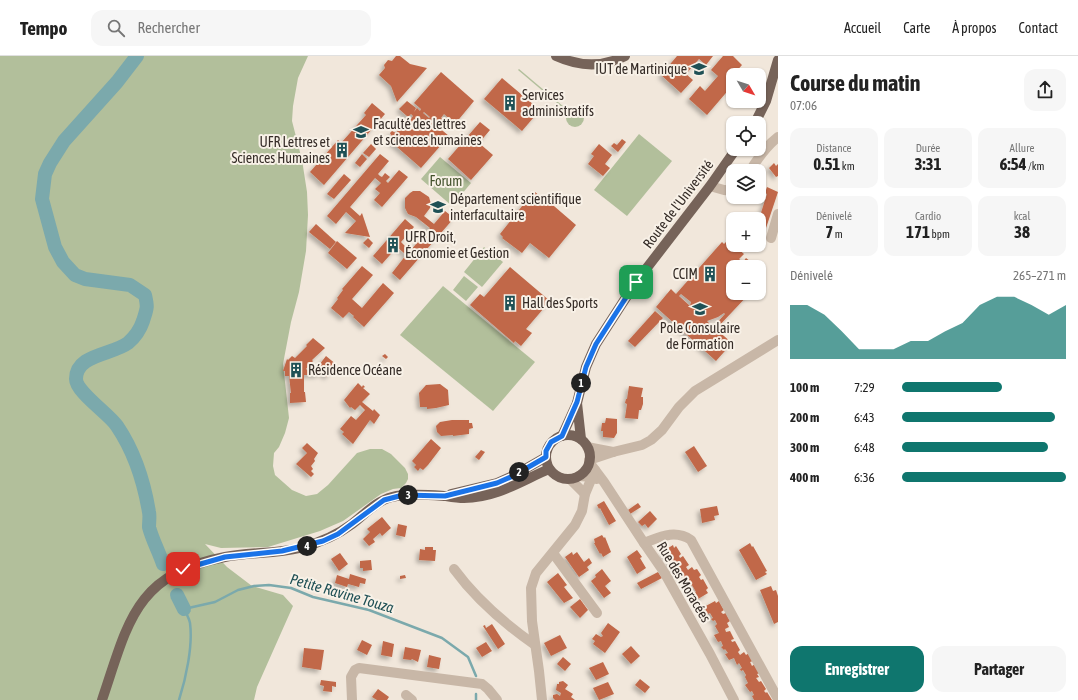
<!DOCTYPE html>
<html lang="fr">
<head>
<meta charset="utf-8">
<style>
  :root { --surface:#fff; --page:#f6f6f6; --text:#222; --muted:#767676; --line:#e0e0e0; --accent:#0f766e }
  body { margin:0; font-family:"Asap Condensed",sans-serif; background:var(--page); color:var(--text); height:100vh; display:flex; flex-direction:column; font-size:15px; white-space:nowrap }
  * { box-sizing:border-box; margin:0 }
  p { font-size:13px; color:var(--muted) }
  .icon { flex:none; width:22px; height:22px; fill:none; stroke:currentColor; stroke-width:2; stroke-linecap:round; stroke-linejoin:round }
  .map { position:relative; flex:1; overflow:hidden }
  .side { display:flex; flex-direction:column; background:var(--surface); width:300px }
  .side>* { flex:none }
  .needle { width:26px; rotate:129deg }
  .controls { position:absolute; left:726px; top:12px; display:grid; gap:8px }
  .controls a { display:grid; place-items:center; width:40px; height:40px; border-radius:8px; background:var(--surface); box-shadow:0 1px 3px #0004; font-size:20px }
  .pin { position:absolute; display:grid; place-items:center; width:34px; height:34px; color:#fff; margin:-17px; border-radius:8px; box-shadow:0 2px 6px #0006 }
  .km { position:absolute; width:20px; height:20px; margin:-10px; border-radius:50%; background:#222; color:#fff; font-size:11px; line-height:20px; text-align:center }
  .round { display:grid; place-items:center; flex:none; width:42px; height:42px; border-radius:12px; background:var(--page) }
  .head { display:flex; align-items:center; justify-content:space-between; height:68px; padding:0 12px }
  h1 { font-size:22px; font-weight:700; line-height:30px }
  .metrics { display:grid; grid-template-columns:repeat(3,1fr); gap:6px; height:68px; padding:4px 12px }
  .metrics div { display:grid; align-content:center; border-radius:10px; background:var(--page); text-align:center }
  .metrics b { font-size:17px; font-weight:700 }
  .metrics small { font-size:11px; font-weight:400 }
  .metrics p { font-size:11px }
  .chart { height:112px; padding:8px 12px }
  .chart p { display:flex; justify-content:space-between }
  .chart svg { width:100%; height:72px; margin-top:4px; fill:var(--accent); opacity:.7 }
  .primary-button { display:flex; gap:8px; margin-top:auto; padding:8px 12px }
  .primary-button a { flex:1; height:46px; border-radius:12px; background:var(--accent); color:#fff; font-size:16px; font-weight:700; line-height:46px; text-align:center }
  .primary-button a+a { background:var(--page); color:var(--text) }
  ul { padding:0 12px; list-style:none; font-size:13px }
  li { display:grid; grid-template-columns:64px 48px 1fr; align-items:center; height:30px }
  li i { height:10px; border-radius:5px; background:var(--accent) }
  header { display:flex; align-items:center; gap:24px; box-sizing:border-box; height:56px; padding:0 20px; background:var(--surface); border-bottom:1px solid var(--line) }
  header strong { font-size:19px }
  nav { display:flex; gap:22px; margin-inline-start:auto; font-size:14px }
  .search { width:280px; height:36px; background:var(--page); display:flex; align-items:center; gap:10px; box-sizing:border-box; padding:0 14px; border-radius:12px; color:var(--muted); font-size:15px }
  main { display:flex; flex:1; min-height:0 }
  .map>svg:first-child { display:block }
</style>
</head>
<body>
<header>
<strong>Tempo</strong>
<div class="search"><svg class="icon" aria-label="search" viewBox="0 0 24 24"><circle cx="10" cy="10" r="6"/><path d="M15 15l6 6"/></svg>Rechercher</div>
<nav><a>Accueil</a><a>Carte</a><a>À propos</a><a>Contact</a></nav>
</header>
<main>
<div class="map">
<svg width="778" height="644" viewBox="0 0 778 644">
  <defs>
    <filter id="shadow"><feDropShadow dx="-3" dy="3" stdDeviation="2" flood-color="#0004"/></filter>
  </defs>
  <rect width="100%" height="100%" fill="#f1e7db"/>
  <!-- green -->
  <g fill="#b2bf9b">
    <path d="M 0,0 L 308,0 L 298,22 L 293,50 L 292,65 L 302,104 L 307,136 L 308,159 L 306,195 L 299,236 L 291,266 L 283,308 L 289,362 L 285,377 L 279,391 L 274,397 L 273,410 L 275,419 L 292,434 L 306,440 L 317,438 L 328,429 L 357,397 L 370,393 L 382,393 L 391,398 L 405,412 L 408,418 L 408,423 L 406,427 L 401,432 L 393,433 L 381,438 L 343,465 L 320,475 L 268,491 L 221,492 L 205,488 L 227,511 L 252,530 L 283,539 L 293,550 L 257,631 L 254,644 L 0,644 Z"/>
    <path d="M 519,13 L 564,51 L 563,52 L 518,14 Z"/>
    <circle cx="575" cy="62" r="9"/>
    <path d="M 639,78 L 672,105 L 627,160 L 594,134 Z"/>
    <path d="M 440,101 L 471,127 L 452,150 L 421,123 Z"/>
    <path d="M 484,191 L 503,206 L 482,231 L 464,216 Z"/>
    <path d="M 464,220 L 478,231 L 466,245 L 453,234 Z"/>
    <path d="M 443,230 L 535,306 L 493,355 L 400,279 Z"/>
  </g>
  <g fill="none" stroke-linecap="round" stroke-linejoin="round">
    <!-- stream -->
    <g stroke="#7ba9ac" stroke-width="2.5">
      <path d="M 179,644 C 186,622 193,590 190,567 C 189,562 186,557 184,553 L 215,546 L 238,534 L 254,530 L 269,529 L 291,532 L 313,541 L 369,554 L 442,582 L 468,601 L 476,620"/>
      <path d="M 476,644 L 476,638"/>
    </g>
    <!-- river -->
    <g stroke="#7ba9ac" stroke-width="14">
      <path d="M 137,0 L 117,26 L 64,85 L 50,107 L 45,118 L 42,143 L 55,191 L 63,206 L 75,219 L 85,223 L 130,229 L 145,239 C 148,252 147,252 143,265 C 140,274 135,281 128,287 C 112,299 76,298 76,323 C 76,336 109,358 117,370 C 134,395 144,426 149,456 C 150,460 149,466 149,471 C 152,483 159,496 163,508"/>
      <path d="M 177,539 L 184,553"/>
    </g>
  </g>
  <!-- building -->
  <g fill="#c16848" fill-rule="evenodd" filter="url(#shadow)">
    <path d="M 396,0 L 400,0 L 410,8 L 427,12 L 397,46 L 391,30 L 379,19 L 385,12 L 384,9 L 388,4 L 392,5 Z"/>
    <path d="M 677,0 L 713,0 L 706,9 L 699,3 L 686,18 L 693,24 L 681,37 L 661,19 Z"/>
    <path d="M 723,0 L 733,0 L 742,9 L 726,27 L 731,31 L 707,59 L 689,43 L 700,30 L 705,35 L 718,20 L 711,14 Z"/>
    <path d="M 441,16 L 474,45 L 455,68 L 444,58 L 441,62 L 445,65 L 441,70 L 433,63 L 431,65 L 449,80 L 421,112 L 389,84 L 392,81 L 390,77 L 392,75 L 396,77 L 404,67 L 409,71 L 412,68 L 409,66 L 413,60 L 411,58 L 408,61 L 399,53 L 407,45 L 416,52 L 414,56 L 417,52 L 420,55 L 421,53 L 414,47 ZM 424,56 L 430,61 L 429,62 L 423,57 Z"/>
    <path d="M 502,22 L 540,54 L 522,75 L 484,43 Z"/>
    <path d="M 372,47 L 385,58 L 324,129 L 310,116 L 338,84 L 341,87 L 366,59 L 364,57 Z"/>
    <path d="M 480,66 L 490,74 L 479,87 L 493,99 L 471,124 L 448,103 Z"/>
    <path d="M 622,83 L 626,86 L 618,96 L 611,90 L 614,87 L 617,89 Z"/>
    <path d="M 371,88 L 376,93 L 369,101 L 363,97 Z"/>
    <path d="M 599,88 L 612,99 L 605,108 L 610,112 L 603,120 L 588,108 L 594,100 L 591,98 Z"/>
    <path d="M 362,98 L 367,103 L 360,111 L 355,107 Z"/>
    <path d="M 380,98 L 389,105 L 378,118 L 380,120 L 382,121 L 385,117 L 390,121 L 386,125 L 388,127 L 399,114 L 408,121 L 382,151 L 374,144 L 380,137 L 375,133 L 381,127 L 375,122 L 350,151 L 360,160 L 362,157 L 370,181 L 345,177 L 356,165 L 346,156 L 336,168 L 327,160 Z"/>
    <path d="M 774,107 L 776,110 L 778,108 L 778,120 L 776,121 L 769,112 Z"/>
    <path d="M 344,118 L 351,124 L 334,143 L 327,138 Z"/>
    <path d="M 767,131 L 778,136 L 762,184 L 759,184 L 759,163 L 767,138 L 765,137 Z"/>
    <path d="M 413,135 L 420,135 L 429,141 L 431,148 L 430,152 L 424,160 L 434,168 L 445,155 L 454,162 L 400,224 L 392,217 L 406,199 L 404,197 L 397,191 L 382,208 L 373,200 L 405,163 L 414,171 L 401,186 L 410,195 L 430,172 L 416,161 L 408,158 L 405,152 L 405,142 L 410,137 Z"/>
    <path d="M 535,136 L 546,145 L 547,144 L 576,169 L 549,202 L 530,187 L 522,197 L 502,182 L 503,181 L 500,178 L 530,140 L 531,141 Z"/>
    <path d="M 316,168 L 336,186 L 330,193 L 309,176 Z"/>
    <path d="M 368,182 L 373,187 L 369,192 L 363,187 Z"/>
    <path d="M 728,184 L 744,198 L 739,203 L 743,206 L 746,202 L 751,206 L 747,210 L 749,211 L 733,211 L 733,237 L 750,237 L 716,273 L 732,287 L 716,305 L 656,251 L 671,233 L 676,238 L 722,186 L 724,188 ZM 681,238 L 691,246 L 690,250 L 679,240 ZM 724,257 L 725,258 L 713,271 L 707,265 L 718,261 Z"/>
    <path d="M 337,185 L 357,202 L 347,213 L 328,197 Z"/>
    <path d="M 362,210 L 373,219 L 352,243 L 362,252 L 383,227 L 394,237 L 364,271 L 353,261 L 354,260 L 349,256 L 343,262 L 331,252 L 338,243 L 337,242 L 343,234 L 342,233 Z"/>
    <path d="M 510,211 L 550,245 L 526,273 L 532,277 L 521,290 L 515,285 L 514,287 L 470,249 L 480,238 L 484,241 Z"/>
    <path d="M 759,217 L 764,222 L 759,227 Z"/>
    <path d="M 655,255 L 663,262 L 635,291 L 628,285 Z"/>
    <path d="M 313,282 L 325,292 L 312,304 L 313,305 L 306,313 L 309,315 L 316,313 L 326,300 L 337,309 L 327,321 L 321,316 L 318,319 L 304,319 L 304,336 L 305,336 L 306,346 L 290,347 L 290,337 L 291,337 L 289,320 L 285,320 L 285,315 L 283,315 L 287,303 L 288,304 L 292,300 L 295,302 L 307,290 L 306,289 Z"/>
    <path d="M 385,298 L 388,301 L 386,303 L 382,300 Z"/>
    <path d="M 358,327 L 362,331 L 363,329 L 365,331 L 363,332 L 370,338 L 362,346 L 373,355 L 374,353 L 380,359 L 374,368 L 370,364 L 353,388 L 342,378 L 344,376 L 340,373 L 351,360 L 356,364 L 365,354 L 360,349 L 355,354 L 351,351 L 350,352 L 344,344 Z"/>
    <path d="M 440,328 L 448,334 L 449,349 L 436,352 L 427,353 L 427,351 L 420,351 L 419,337 L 426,329 Z"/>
    <path d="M 629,330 L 643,332 L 641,341 L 643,341 L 643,348 L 641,354 L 639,354 L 638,363 L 625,362 L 627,348 L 625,347 L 626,343 L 627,343 Z"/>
    <path d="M 606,362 L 617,363 L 617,377 L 614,382 L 603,381 L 603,375 L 601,375 L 602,367 L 605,367 Z"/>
    <path d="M 452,364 L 469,364 L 469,367 L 472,367 L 473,372 L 469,373 L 469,378 L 453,380 L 453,379 L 441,380 L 437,376 L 436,370 L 440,366 Z"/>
    <path d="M 431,383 L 441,392 L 428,409 L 423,414 L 420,412 L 418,415 L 414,411 L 416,409 L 412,405 Z"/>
    <path d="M 307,387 L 318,397 L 314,403 L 315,405 L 311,410 L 313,413 L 311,415 L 314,418 L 311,421 L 296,408 L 307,397 L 302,392 Z"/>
    <path d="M 694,390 L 707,410 L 698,416 L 685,396 Z"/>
    <path d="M 481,394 L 485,396 L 479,404 L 475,401 Z"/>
    <path d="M 604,445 L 616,465 L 609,469 L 600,452 L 599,453 L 597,449 Z"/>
    <path d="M 638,447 L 641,451 L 630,458 L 628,454 Z"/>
    <path d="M 717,450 L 719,459 L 714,460 L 715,464 L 702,467 L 700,453 Z"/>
    <path d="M 650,455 L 657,463 L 648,472 L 645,468 L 642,470 L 638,466 Z"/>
    <path d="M 382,461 L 391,472 L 382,480 L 380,477 L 373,483 L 375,486 L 369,490 L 363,483 L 370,476 L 367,473 Z"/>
    <path d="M 398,468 L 407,470 L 405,481 L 396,479 Z"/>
    <path d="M 602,479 L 604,482 L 605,481 L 611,496 L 603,501 L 601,497 L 600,498 L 594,487 L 595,487 L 594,483 Z"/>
    <path d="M 750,487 L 752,491 L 753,490 L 767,515 L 765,516 L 767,518 L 756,524 L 739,494 Z"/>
    <path d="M 673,489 L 674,492 L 676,490 L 681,498 L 679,500 L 680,502 L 683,500 L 689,509 L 686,511 L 688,514 L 692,511 L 694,514 L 697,513 L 701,519 L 699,521 L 701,524 L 703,523 L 708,532 L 706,534 L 708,537 L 698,543 L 694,537 L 696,536 L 692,529 L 690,530 L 688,527 L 689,527 L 687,523 L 685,524 L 682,518 L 677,520 L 673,514 L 675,514 L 672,509 L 670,510 L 669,507 L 671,506 L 668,501 L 666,502 L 662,496 Z"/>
    <path d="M 425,491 L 433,491 L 433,494 L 436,494 L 435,505 L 419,504 L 420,493 L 425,494 Z"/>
    <path d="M 637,494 L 642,501 L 640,502 L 646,512 L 637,518 L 627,501 Z"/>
    <path d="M 572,496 L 573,499 L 577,496 L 584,506 L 589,502 L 592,507 L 587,511 L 589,514 L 579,521 L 565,501 Z"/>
    <path d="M 340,497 L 348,508 L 339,515 L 331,503 Z"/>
    <path d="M 371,504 L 372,514 L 363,515 L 363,512 L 360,512 L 360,505 Z"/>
    <path d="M 602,513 L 611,525 L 605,530 L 611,537 L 604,542 L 591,525 L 596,521 L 595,519 Z"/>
    <path d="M 658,516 L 662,522 L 641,533 L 637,527 Z"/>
    <path d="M 558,517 L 567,529 L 564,531 L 573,542 L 564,547 L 547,526 Z"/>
    <path d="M 350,518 L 366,523 L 365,528 L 360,527 L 359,531 L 348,528 L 347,531 L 335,527 L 337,519 L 349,523 Z"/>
    <path d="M 405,519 L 406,522 L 400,523 L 400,520 Z"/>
    <path d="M 771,530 L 773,535 L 776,534 L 778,540 L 778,566 L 774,568 L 760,534 Z"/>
    <path d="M 580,543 L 588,554 L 580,562 L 570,551 Z"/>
    <path d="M 715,545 L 716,547 L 719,545 L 724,554 L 721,556 L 723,558 L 726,557 L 730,565 L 727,567 L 729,571 L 725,573 L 726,576 L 730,575 L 734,583 L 731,584 L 732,586 L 735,585 L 740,594 L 738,596 L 740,599 L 744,596 L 746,599 L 749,597 L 753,605 L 750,606 L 752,610 L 755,608 L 760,617 L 757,618 L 759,621 L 756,622 L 759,626 L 761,625 L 766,633 L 764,635 L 766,637 L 767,636 L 772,644 L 754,644 L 752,640 L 754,639 L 752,635 L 750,636 L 745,629 L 748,627 L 745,621 L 746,619 L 743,614 L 741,615 L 740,613 L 742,612 L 739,607 L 737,609 L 734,602 L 729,604 L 725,598 L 728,597 L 725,593 L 724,594 L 721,591 L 723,590 L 721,585 L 718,586 L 714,579 L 719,577 L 715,570 L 717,568 L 715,564 L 713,565 L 711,563 L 713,562 L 710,557 L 708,558 L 704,551 Z"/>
    <path d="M 608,567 L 620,576 L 605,597 L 593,588 L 595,585 L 592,583 L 596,578 L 601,581 L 603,580 L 601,577 Z"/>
    <path d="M 492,568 L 505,588 L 498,593 L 483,570 L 485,569 L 486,572 Z"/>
    <path d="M 560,579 L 567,592 L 551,600 L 544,587 Z"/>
    <path d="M 362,584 L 372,589 L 367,599 L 357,594 Z"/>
    <path d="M 383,585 L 394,588 L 392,601 L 381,599 Z"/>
    <path d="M 486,586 L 492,595 L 482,601 L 476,592 Z"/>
    <path d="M 631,590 L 640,600 L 631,608 L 622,598 Z"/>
    <path d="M 405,591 L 421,594 L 418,606 L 412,603 L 411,604 L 403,603 Z"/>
    <path d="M 304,592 L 324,594 L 321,614 L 302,611 Z"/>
    <path d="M 429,599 L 441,602 L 439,613 L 427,611 Z"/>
    <path d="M 563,601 L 571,608 L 565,615 L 557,608 Z"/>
    <path d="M 603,606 L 609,618 L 596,624 L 589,612 Z"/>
    <path d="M 640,623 L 650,631 L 645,637 L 635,629 Z"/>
    <path d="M 321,624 L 336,626 L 336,631 L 332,630 L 332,636 L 323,635 L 324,630 L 320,629 Z"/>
    <path d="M 563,625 L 568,629 L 565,633 L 573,638 L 571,641 L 575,644 L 555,644 L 553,642 L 553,639 L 557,638 L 560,640 L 561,637 L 556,634 L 557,628 L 559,628 L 559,626 Z"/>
    <path d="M 608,626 L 614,638 L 599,644 L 593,632 Z"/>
    <path d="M 378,633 L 389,641 L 387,644 L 377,644 L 372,641 Z"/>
  </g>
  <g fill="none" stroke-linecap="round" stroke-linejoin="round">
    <!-- minor -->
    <g stroke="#c8b7a7" stroke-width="10">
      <path d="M 750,115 C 758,102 766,90 778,81"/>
      <path d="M 710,130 L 724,134 L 733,135"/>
      <path d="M 771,182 L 778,158"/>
      <path d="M 587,391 L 613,396"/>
      <path d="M 589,404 L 613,396 L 642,389 L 651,384 L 662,374 L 679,351 L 695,335 L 778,284"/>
      <path d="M 589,406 L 604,426 L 644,487 L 664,516 L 710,598 L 734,644"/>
      <path d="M 579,420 L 592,421 L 597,423"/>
      <path d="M 570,423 L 585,438"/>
      <path d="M 644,487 C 660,481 675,473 691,484 L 778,643"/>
      <path d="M 553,497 L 597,557"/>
      <path d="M 454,513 C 476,543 505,568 535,589"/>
      <path d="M 406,639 L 412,644"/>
      <path d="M 352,644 L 351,621 L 355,614 L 359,612 L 482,628 L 488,633 L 497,644"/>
      <path d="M 542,644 L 539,615 L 532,565 L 531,532 L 536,517 L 575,469 L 582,455 L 585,438 L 595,414"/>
    </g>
    <!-- major -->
    <g stroke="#766359" stroke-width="10">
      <path d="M 556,0 C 578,10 602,12 625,0"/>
      <path d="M 755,67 L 766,45 L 778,4"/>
      <path d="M 577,347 L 581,383"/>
      <circle cx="568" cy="401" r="22"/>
      <path d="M 562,380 L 577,347 L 586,311 L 596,288 L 636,226 L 710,130 L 736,93"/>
      <path d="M 451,438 L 497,427 L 513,420 L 546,401"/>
      <path d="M 102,644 C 128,568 134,518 225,501 C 250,496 275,498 300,492 C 319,487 336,480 352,468 C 364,459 376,445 392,441 C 407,437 430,439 446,440 C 452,441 458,442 464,442 C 496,442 521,425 549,413"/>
    </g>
  </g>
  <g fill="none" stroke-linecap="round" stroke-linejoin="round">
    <!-- route casing -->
    <g stroke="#fff" stroke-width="8">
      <path id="route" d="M 183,513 L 225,501 L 282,495 L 323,485 L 338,478 L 384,444 L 403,439 L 445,440 L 497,427 L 513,420 L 546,401 L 546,395 L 551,386 L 562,380 L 577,346 L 586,311 L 596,288 L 636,226"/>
    </g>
    <!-- route -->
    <use href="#route" stroke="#1a73e8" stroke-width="5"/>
  </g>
  <!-- icons -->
  <defs>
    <g id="university-bare" transform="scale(1.2)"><path d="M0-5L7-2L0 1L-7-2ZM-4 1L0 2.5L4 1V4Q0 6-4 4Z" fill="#1f5055" stroke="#f8f1e7" stroke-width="2.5" paint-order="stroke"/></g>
    <g id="building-bare" transform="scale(1.2)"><path d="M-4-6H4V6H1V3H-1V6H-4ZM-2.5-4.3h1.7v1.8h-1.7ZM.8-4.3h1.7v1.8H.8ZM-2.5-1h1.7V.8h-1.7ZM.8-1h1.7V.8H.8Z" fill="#1f5055" stroke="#f8f1e7" stroke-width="2.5" paint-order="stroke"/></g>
  </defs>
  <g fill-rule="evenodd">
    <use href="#university-bare" x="699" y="13"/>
    <use href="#building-bare" x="510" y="47"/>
    <use href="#university-bare" x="361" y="76"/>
    <use href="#building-bare" x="342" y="94"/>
    <use href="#university-bare" x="438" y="151"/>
    <use href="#building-bare" x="393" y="189"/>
    <use href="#building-bare" x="710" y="218"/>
    <use href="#building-bare" x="510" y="247"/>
    <use href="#university-bare" x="700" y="253"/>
    <use href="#building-bare" x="296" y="314"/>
  </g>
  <g text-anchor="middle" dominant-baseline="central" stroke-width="4" stroke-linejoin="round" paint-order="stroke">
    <!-- poi labels -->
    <g font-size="14" fill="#352c27" stroke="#f8f1e7" text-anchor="start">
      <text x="687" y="13" text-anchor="end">IUT de Martinique</text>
      <text x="522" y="39">Services<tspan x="522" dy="16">administratifs</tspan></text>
      <text x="373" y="68">Faculté des lettres<tspan x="373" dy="16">et sciences humaines</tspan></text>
      <text x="330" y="86" text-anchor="end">UFR Lettres et<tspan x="330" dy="16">Sciences Humaines</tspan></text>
      <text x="450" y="143">Département scientifique<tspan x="450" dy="16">interfacultaire</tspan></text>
      <text x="405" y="181">UFR Droit,<tspan x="405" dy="16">Économie et Gestion</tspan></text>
      <text x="698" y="218" text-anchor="end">CCIM</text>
      <text x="522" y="247">Hall des Sports</text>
      <text x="700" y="272" text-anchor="middle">Pole Consulaire<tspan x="700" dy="16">de Formation</tspan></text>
      <text x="308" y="314">Résidence Océane</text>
    </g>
    <!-- park labels -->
    <g font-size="14" fill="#43522c" stroke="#f8f1e7">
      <text x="446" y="125">Forum</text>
    </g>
    <!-- street labels -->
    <g font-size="14" fill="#352c27" stroke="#f8f1e7">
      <text transform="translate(678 148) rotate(-53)">Route de l'Université</text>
      <text transform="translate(684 526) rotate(59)">Rue des Moracées</text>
    </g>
    <!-- water labels -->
    <g font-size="15" font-style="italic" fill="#1f5055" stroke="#f8f1e7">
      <text transform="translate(342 537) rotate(16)">Petite Ravine Touza</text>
    </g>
  </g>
</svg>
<div class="controls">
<a><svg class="needle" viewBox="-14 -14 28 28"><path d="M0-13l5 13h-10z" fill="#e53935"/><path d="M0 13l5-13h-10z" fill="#767676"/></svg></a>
<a><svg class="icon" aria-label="locate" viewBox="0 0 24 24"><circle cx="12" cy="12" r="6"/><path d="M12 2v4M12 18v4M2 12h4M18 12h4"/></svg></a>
<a><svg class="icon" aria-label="layers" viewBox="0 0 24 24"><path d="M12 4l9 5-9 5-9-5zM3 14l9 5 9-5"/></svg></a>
<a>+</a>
<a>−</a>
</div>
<div class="pin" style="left:636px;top:226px;background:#1e9e55"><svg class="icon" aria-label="arrive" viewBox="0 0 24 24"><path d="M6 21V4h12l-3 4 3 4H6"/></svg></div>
<div class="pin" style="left:183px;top:513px;background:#d93025"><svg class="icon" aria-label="check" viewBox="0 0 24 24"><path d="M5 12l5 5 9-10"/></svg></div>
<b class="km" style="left:581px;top:327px">1</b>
<b class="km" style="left:519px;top:416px">2</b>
<b class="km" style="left:408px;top:439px">3</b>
<b class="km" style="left:307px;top:490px">4</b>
</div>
<section class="side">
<div class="head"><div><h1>Course du matin</h1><p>07:06</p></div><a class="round"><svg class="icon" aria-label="share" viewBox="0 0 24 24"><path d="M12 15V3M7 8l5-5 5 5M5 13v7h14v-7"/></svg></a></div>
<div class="metrics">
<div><p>Distance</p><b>0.51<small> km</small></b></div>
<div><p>Durée</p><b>3:31</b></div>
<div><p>Allure</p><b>6:54<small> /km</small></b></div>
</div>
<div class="metrics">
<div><p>Dénivelé</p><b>7<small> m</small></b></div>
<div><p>Cardio</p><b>171<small> bpm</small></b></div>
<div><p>kcal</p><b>38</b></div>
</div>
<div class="chart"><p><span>Dénivelé</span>265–271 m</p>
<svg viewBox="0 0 160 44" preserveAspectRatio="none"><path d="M0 44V11L10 11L20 17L30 27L40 38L50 38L60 38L70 33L80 33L90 27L100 22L110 11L120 6L130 6L140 11L150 17L160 11V44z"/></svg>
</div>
<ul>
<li><b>100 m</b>7:29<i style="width:61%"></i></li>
<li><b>200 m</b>6:43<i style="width:93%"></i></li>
<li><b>300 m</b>6:48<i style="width:89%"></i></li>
<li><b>400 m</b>6:36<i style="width:100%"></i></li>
</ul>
<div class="primary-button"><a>Enregistrer</a><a>Partager</a></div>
</section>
</main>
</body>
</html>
